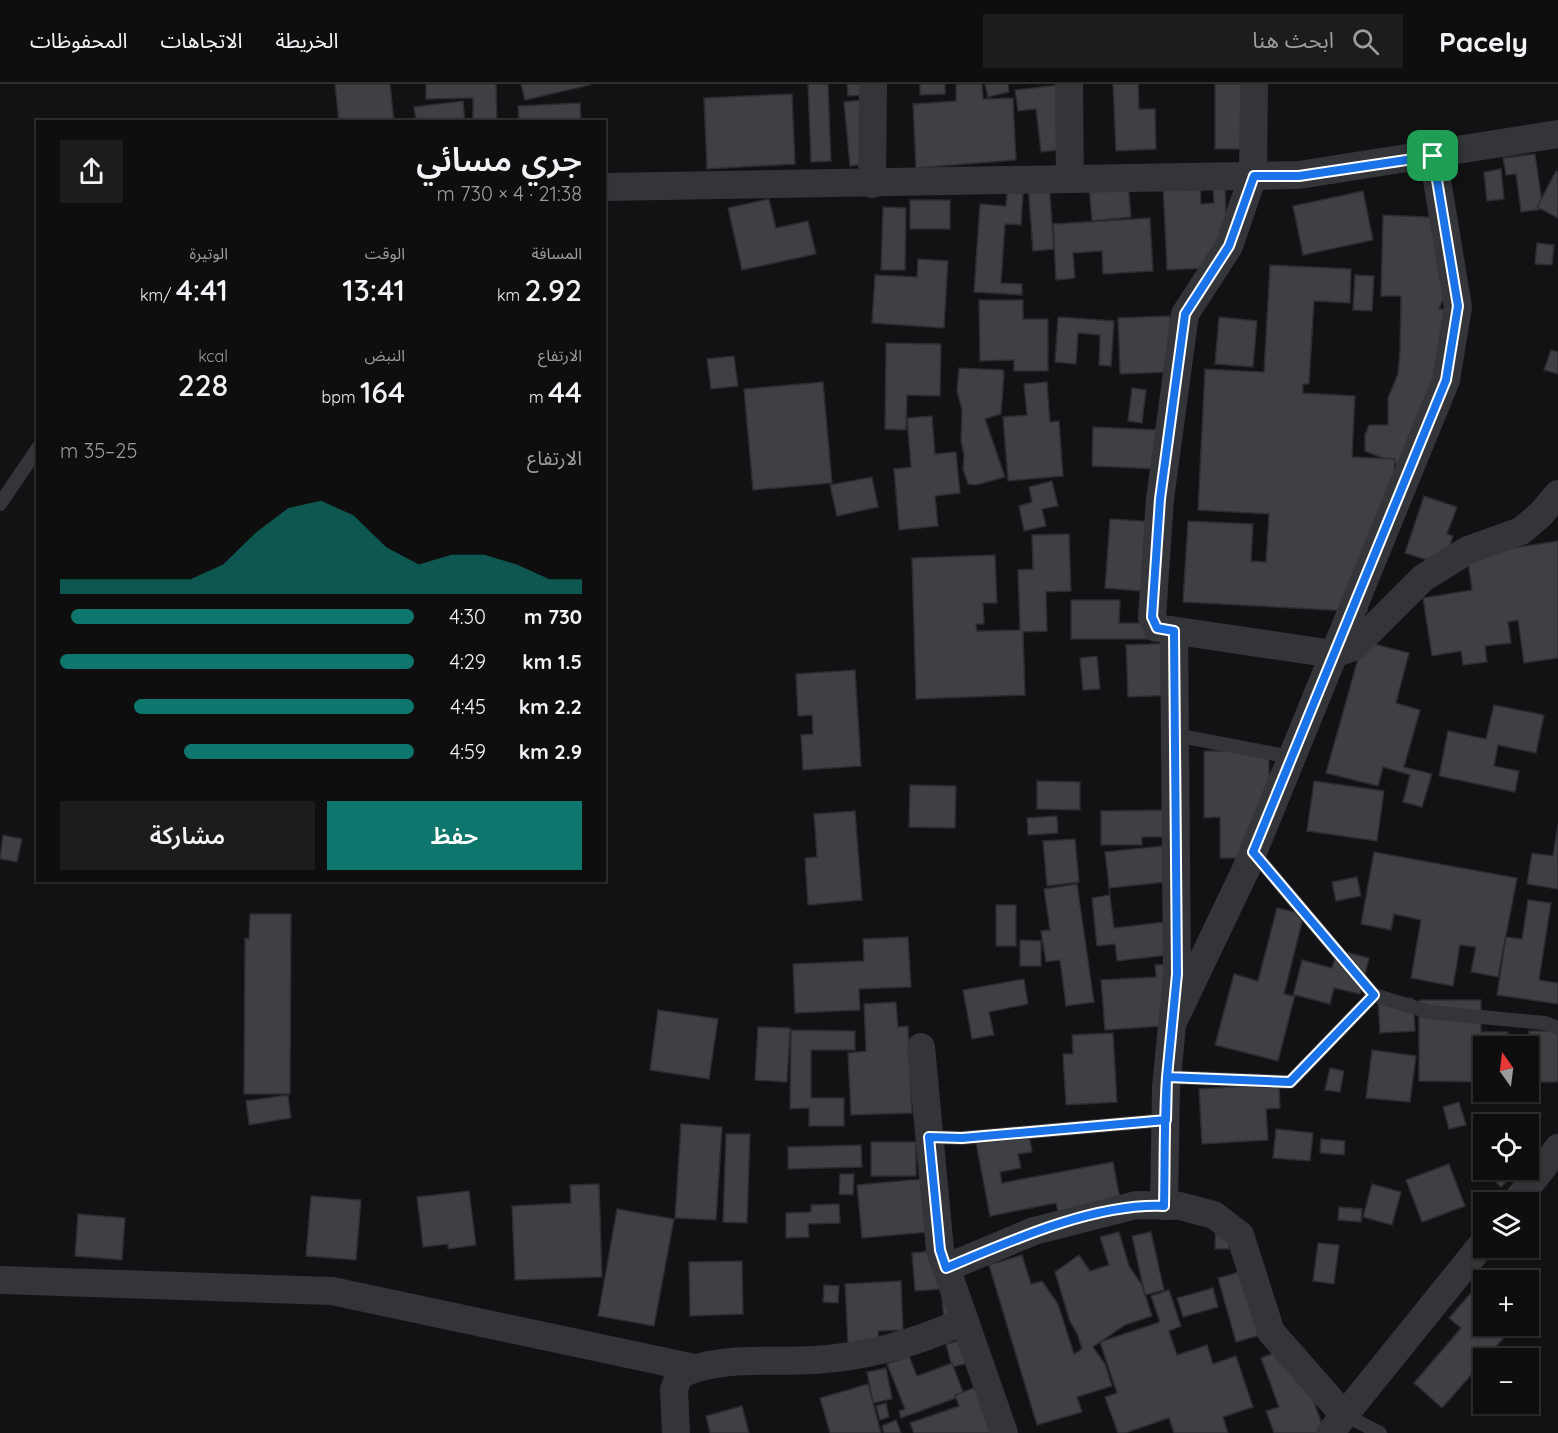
<!DOCTYPE html>
<html lang="ar">
<head>
<meta charset="utf-8">
<style>
  :root { --surface:#0e0e0f; --page:#1c1c1d; --text:#f1f3f6; --muted:#9b9c9e; --line:#2e2e2f; --accent:#0f766e }
  body { margin:0; font-family:Quicksand,"Noto Sans Arabic",sans-serif; background:var(--page); color:var(--text); direction:rtl; height:100vh; display:flex; flex-direction:column; font-size:22px; white-space:nowrap }
  * { box-sizing:border-box; margin:0 }
  p { font-size:20px; color:var(--muted) }
  .icon { flex:none; width:33px; height:33px; fill:none; stroke:currentColor; stroke-width:2; stroke-linecap:round; stroke-linejoin:round }
  .map { position:relative; flex:1; overflow:hidden; direction:ltr }
  .drawer { position:absolute; left:36px; top:36px; width:570px; height:762px; display:flex; flex-direction:column; background:var(--surface); border-radius:0px; box-shadow:0 2px 4px #0004,0 0 0 2px var(--line); direction:rtl }
  .drawer>* { flex:none }
  .needle { width:39px; rotate:346deg }
  .fabs { position:absolute; left:1473px; top:952px; display:grid; gap:12px }
  .fabs a { display:grid; place-items:center; width:66px; height:66px; border-radius:0px; background:var(--surface); box-shadow:0 2px 4px #0004,0 0 0 2px var(--line); font-size:30px }
  .pin { position:absolute; display:grid; place-items:center; width:51px; height:51px; color:#fff; margin:-26px; border-radius:12px; box-shadow:0 3px 9px #0006 }
  .round { display:grid; place-items:center; flex:none; width:63px; height:63px; border-radius:0px; background:var(--page) }
  .summary { display:flex; align-items:center; justify-content:space-between; height:102px; padding:0 24px }
  h1 { font-size:33px; font-weight:600; line-height:45px }
  .stats { display:grid; grid-template-columns:repeat(3,1fr); gap:9px; height:102px; padding:6px 24px }
  .stats div { display:grid; align-content:center }
  .stats b { font-size:30px; font-weight:600 }
  .stats small { font-size:16px; font-weight:400 }
  .stats p { font-size:16px }
  .chart { height:168px; padding:12px 24px }
  .chart p { display:flex; justify-content:space-between }
  .chart svg { width:100%; height:108px; margin-top:6px; fill:var(--accent); opacity:.7 }
  .cta { display:flex; gap:12px; margin-top:auto; padding:12px 24px }
  .cta a { flex:1; height:69px; border-radius:0px; background:var(--accent); color:#fff; font-size:24px; font-weight:600; line-height:69px; text-align:center }
  .cta a+a { background:var(--page); color:var(--text) }
  ul { padding:0 24px; list-style:none; font-size:20px }
  li { display:grid; grid-template-columns:96px 72px 1fr; align-items:center; height:45px }
  li i { height:15px; border-radius:8px; background:var(--accent) }
  header { display:flex; align-items:center; gap:36px; box-sizing:border-box; height:84px; padding:0 30px; background:var(--surface); border-bottom:2px solid var(--line) }
  header strong { font-size:28px }
  nav { display:flex; gap:33px; margin-inline-start:auto; font-size:21px }
  .search { width:420px; height:54px; background:var(--page); display:flex; align-items:center; gap:15px; box-sizing:border-box; padding:0 21px; border-radius:0px; color:var(--muted); font-size:22px }
  .map>svg:first-child { display:block }
</style>
</head>
<body>
<header>
<strong>Pacely</strong>
<div class="search"><svg class="icon" aria-label="search" viewBox="0 0 24 24"><circle cx="10" cy="10" r="6"/><path d="M15 15l6 6"/></svg>ابحث هنا</div>
<nav><a>الخريطة</a><a>الاتجاهات</a><a>المحفوظات</a></nav>
</header>
<div class="map">
<svg width="1558" height="1349" viewBox="0 0 1558 1349">
  <rect width="100%" height="100%" fill="#121214"/>
  <!-- building -->
  <g fill="#3e4044" stroke="#2c2c30" stroke-width="1.5">
    <path d="M 335,0 L 390,0 L 394,38 L 339,38 Z"/>
    <path d="M 426,0 L 496,0 L 497,38 L 473,38 L 473,14 L 426,15 Z"/>
    <path d="M 521,0 L 590,0 L 590,1 L 525,16 Z"/>
    <path d="M 808,0 L 828,0 L 831,77 L 811,78 Z"/>
    <path d="M 847,0 L 867,0 L 868,11 L 848,12 Z"/>
    <path d="M 920,0 L 945,0 L 945,10 L 920,11 Z"/>
    <path d="M 956,0 L 982,0 L 983,15 L 1013,14 L 1016,76 L 916,84 L 913,20 L 956,17 Z"/>
    <path d="M 985,0 L 1008,0 L 1009,8 L 988,13 Z"/>
    <path d="M 1067,0 L 1075,64 L 1041,68 L 1036,25 L 1018,27 L 1015,6 Z"/>
    <path d="M 1113,0 L 1138,0 L 1139,25 L 1155,25 L 1156,65 L 1116,67 Z"/>
    <path d="M 1215,0 L 1258,0 L 1259,65 L 1215,65 Z"/>
    <path d="M 792,10 L 795,80 L 707,85 L 704,14 Z"/>
    <path d="M 862,16 L 868,80 L 850,82 L 844,18 Z"/>
    <path d="M 463,17 L 465,38 L 416,38 L 414,23 Z"/>
    <path d="M 580,19 L 581,38 L 519,38 L 518,22 Z"/>
    <path d="M 1535,70 L 1543,125 L 1521,128 L 1516,90 L 1506,91 L 1503,74 Z"/>
    <path d="M 1501,85 L 1504,115 L 1487,117 L 1484,88 Z"/>
    <path d="M 1556,87 L 1558,88 L 1558,134 L 1537,123 Z"/>
    <path d="M 1008,93 L 1024,94 L 1021,141 L 1005,140 L 1001,199 L 1022,200 L 1022,211 L 974,208 L 980,120 L 1006,122 Z"/>
    <path d="M 1049,98 L 1054,165 L 1033,167 L 1028,100 Z"/>
    <path d="M 1128,98 L 1131,133 L 1092,137 L 1089,102 Z"/>
    <path d="M 1200,99 L 1201,120 L 1214,119 L 1213,104 L 1225,103 L 1228,183 L 1167,186 L 1163,101 Z"/>
    <path d="M 1363,107 L 1373,156 L 1303,171 L 1293,122 Z"/>
    <path d="M 769,115 L 776,144 L 808,137 L 816,170 L 742,186 L 728,124 Z"/>
    <rect x="910" y="116" width="40" height="29"/>
    <path d="M 883,123 L 906,124 L 905,186 L 881,186 Z"/>
    <path d="M 1383,131 L 1446,134 L 1445,211 L 1439,225 L 1457,225 L 1407,384 L 1365,367 L 1365,351 L 1369,341 L 1388,341 L 1388,314 L 1398,290 L 1400,265 L 1401,212 L 1381,212 Z"/>
    <path d="M 1150,134 L 1153,187 L 1103,190 L 1102,167 L 1073,169 L 1075,194 L 1056,196 L 1053,140 Z"/>
    <path d="M 1537,159 L 1554,161 L 1552,181 L 1535,180 Z"/>
    <path d="M 918,175 L 948,177 L 944,244 L 872,239 L 875,191 L 917,193 Z"/>
    <path d="M 1270,181 L 1351,185 L 1350,219 L 1314,217 L 1309,300 L 1303,300 L 1303,309 L 1355,312 L 1352,373 L 1395,375 L 1390,449 L 1371,448 L 1367,528 L 1183,518 L 1188,437 L 1253,440 L 1251,477 L 1266,478 L 1269,430 L 1198,426 L 1205,285 L 1264,288 Z"/>
    <path d="M 1355,191 L 1374,192 L 1372,227 L 1353,226 Z"/>
    <path d="M 979,216 L 1023,216 L 1023,235 L 1048,235 L 1048,287 L 1014,287 L 1014,276 L 980,277 Z"/>
    <path d="M 1170,232 L 1172,288 L 1120,290 L 1118,234 Z"/>
    <path d="M 1058,233 L 1114,237 L 1111,282 L 1099,281 L 1100,251 L 1078,249 L 1076,280 L 1055,278 Z"/>
    <path d="M 1219,233 L 1257,237 L 1253,283 L 1215,280 Z"/>
    <path d="M 886,259 L 941,260 L 940,312 L 907,311 L 906,346 L 885,345 Z"/>
    <path d="M 1551,266 L 1558,268 L 1558,290 L 1544,286 Z"/>
    <path d="M 734,272 L 738,302 L 711,305 L 707,275 Z"/>
    <path d="M 959,284 L 1003,286 L 1004,289 L 1001,330 L 985,335 L 1005,393 L 976,401 L 968,400 L 963,385 L 964,371 L 961,357 L 962,326 L 957,307 Z"/>
    <path d="M 823,298 L 832,399 L 753,406 L 744,305 Z"/>
    <path d="M 1047,298 L 1050,338 L 1059,337 L 1063,392 L 1008,397 L 1003,333 L 1027,331 L 1024,300 Z"/>
    <path d="M 1132,304 L 1146,306 L 1142,339 L 1128,337 Z"/>
    <path d="M 932,332 L 935,370 L 956,368 L 960,409 L 935,412 L 938,442 L 899,446 L 894,385 L 911,383 L 907,334 Z"/>
    <path d="M 1093,343 L 1161,346 L 1159,385 L 1092,382 Z"/>
    <path d="M 872,393 L 878,423 L 837,432 L 830,401 Z"/>
    <path d="M 1052,397 L 1058,422 L 1042,425 L 1046,442 L 1024,447 L 1019,422 L 1032,418 L 1029,403 Z"/>
    <path d="M 1424,412 L 1457,423 L 1447,450 L 1453,452 L 1443,481 L 1405,469 Z"/>
    <path d="M 1110,435 L 1157,438 L 1152,508 L 1105,504 Z"/>
    <path d="M 1069,450 L 1071,507 L 1046,508 L 1047,547 L 1023,548 L 1025,611 L 916,615 L 912,474 L 995,471 L 997,519 L 983,519 L 984,540 L 976,540 L 977,547 L 1020,546 L 1018,486 L 1033,485 L 1032,451 Z"/>
    <path d="M 1558,457 L 1558,574 L 1524,579 L 1518,536 L 1508,538 L 1511,559 L 1485,562 L 1487,578 L 1463,581 L 1461,567 L 1432,572 L 1423,514 L 1472,506 L 1467,471 Z"/>
    <path d="M 1071,516 L 1120,516 L 1119,539 L 1153,539 L 1153,555 L 1071,555 Z"/>
    <path d="M 1363,557 L 1409,569 L 1396,619 L 1420,626 L 1404,683 L 1432,690 L 1422,723 L 1403,718 L 1410,691 L 1383,683 L 1378,702 L 1326,689 Z"/>
    <path d="M 1174,559 L 1176,611 L 1128,613 L 1126,561 Z"/>
    <path d="M 1097,572 L 1100,605 L 1083,606 L 1080,574 Z"/>
    <path d="M 855,586 L 861,682 L 803,686 L 801,651 L 813,650 L 812,631 L 798,632 L 796,590 Z"/>
    <path d="M 1494,621 L 1544,631 L 1536,669 L 1498,661 L 1494,682 L 1519,687 L 1515,708 L 1439,692 L 1448,647 L 1486,655 Z"/>
    <path d="M 1204,667 L 1269,667 L 1269,735 L 1255,774 L 1220,774 L 1220,733 L 1204,734 Z"/>
    <path d="M 1037,697 L 1080,698 L 1080,726 L 1037,725 Z"/>
    <path d="M 1314,697 L 1384,707 L 1377,757 L 1307,747 Z"/>
    <path d="M 910,701 L 956,702 L 955,744 L 909,743 Z"/>
    <path d="M 1171,726 L 1171,753 L 1142,753 L 1142,761 L 1101,761 L 1101,727 Z"/>
    <path d="M 855,727 L 862,816 L 808,821 L 805,774 L 817,773 L 814,730 Z"/>
    <path d="M 1057,732 L 1058,749 L 1028,751 L 1027,734 Z"/>
    <path d="M 1558,740 L 1558,805 L 1527,800 L 1532,769 L 1553,772 Z"/>
    <path d="M 3,751 L 22,755 L 17,778 L 0,775 Z"/>
    <path d="M 1075,755 L 1079,798 L 1047,802 L 1043,757 Z"/>
    <path d="M 1162,762 L 1166,798 L 1109,804 L 1114,844 L 1172,837 L 1176,870 L 1117,877 L 1115,860 L 1097,862 L 1092,814 L 1110,811 L 1105,768 Z"/>
    <path d="M 1374,768 L 1517,794 L 1498,893 L 1471,888 L 1476,863 L 1460,861 L 1453,902 L 1411,894 L 1421,836 L 1394,830 L 1391,846 L 1361,840 Z"/>
    <path d="M 1357,793 L 1361,812 L 1336,817 L 1332,798 Z"/>
    <path d="M 1077,800 L 1094,918 L 1066,922 L 1060,876 L 1046,878 L 1041,847 L 1050,846 L 1044,805 Z"/>
    <path d="M 1528,816 L 1551,819 L 1539,896 L 1558,899 L 1558,920 L 1497,911 L 1506,853 L 1522,855 Z"/>
    <rect x="996" y="821" width="20" height="41"/>
    <path d="M 1277,824 L 1304,830 L 1284,910 L 1293,912 L 1302,876 L 1332,884 L 1337,866 L 1369,874 L 1360,910 L 1334,904 L 1330,920 L 1295,911 L 1278,977 L 1215,961 L 1234,890 L 1258,897 Z"/>
    <path d="M 250,830 L 291,830 L 290,1010 L 244,1010 L 245,854 L 249,855 Z"/>
    <path d="M 908,853 L 911,903 L 859,905 L 860,926 L 795,929 L 793,880 L 864,877 L 863,855 Z"/>
    <path d="M 1020,856 L 1041,857 L 1041,882 L 1020,882 Z"/>
    <path d="M 1174,880 L 1178,941 L 1105,946 L 1101,896 L 1156,893 L 1155,881 Z"/>
    <path d="M 1024,895 L 1028,920 L 989,928 L 994,951 L 972,955 L 963,906 Z"/>
    <path d="M 1413,914 L 1415,947 L 1380,949 L 1378,916 Z"/>
    <path d="M 1419,916 L 1481,916 L 1481,948 L 1508,948 L 1508,963 L 1484,963 L 1484,998 L 1419,997 Z"/>
    <path d="M 896,918 L 898,943 L 908,942 L 912,1029 L 851,1031 L 848,969 L 866,967 L 864,920 Z"/>
    <path d="M 658,926 L 718,935 L 709,995 L 650,986 Z"/>
    <path d="M 758,943 L 790,944 L 787,998 L 755,996 Z"/>
    <path d="M 791,946 L 855,947 L 855,966 L 811,966 L 811,1014 L 844,1014 L 844,1042 L 809,1042 L 809,1024 L 790,1025 Z"/>
    <path d="M 1529,947 L 1558,947 L 1558,998 L 1528,998 Z"/>
    <path d="M 1113,949 L 1117,1018 L 1066,1021 L 1063,970 L 1073,970 L 1072,951 Z"/>
    <path d="M 1372,966 L 1416,972 L 1410,1018 L 1366,1014 Z"/>
    <path d="M 1330,984 L 1344,987 L 1340,1008 L 1325,1006 Z"/>
    <path d="M 1279,1000 L 1280,1024 L 1266,1025 L 1268,1056 L 1202,1060 L 1199,1005 Z"/>
    <path d="M 288,1011 L 291,1034 L 249,1041 L 246,1017 Z"/>
    <path d="M 1459,1018 L 1466,1041 L 1449,1045 L 1443,1023 Z"/>
    <path d="M 681,1040 L 722,1043 L 716,1136 L 675,1134 Z"/>
    <path d="M 1028,1043 L 1032,1068 L 1018,1070 L 1021,1084 L 1000,1088 L 1002,1099 L 1113,1078 L 1121,1120 L 1059,1132 L 1056,1119 L 990,1132 L 975,1054 Z"/>
    <path d="M 1276,1045 L 1313,1049 L 1310,1077 L 1273,1074 Z"/>
    <path d="M 726,1050 L 750,1050 L 747,1139 L 723,1138 Z"/>
    <path d="M 1321,1055 L 1345,1057 L 1344,1071 L 1320,1069 Z"/>
    <path d="M 1528,1055 L 1539,1065 L 1528,1075 Z"/>
    <rect x="871" y="1058" width="45" height="34"/>
    <path d="M 861,1061 L 862,1083 L 788,1085 L 788,1063 Z"/>
    <path d="M 1484,1067 L 1484,1085 L 1474,1076 Z"/>
    <path d="M 1449,1080 L 1465,1122 L 1422,1138 L 1406,1096 Z"/>
    <path d="M 1484,1086 L 1518,1086 L 1501,1103 Z"/>
    <path d="M 840,1090 L 854,1090 L 853,1111 L 839,1110 Z"/>
    <path d="M 944,1093 L 956,1235 L 944,1236 L 941,1205 L 915,1207 L 912,1169 L 931,1167 L 929,1148 L 862,1154 L 857,1101 Z"/>
    <path d="M 599,1100 L 602,1193 L 515,1196 L 512,1122 L 571,1119 L 570,1101 Z"/>
    <path d="M 1372,1100 L 1401,1108 L 1392,1141 L 1363,1133 Z"/>
    <path d="M 469,1107 L 476,1161 L 448,1165 L 448,1160 L 423,1163 L 417,1113 Z"/>
    <path d="M 311,1112 L 361,1116 L 356,1176 L 306,1172 Z"/>
    <path d="M 839,1120 L 840,1139 L 808,1140 L 809,1153 L 786,1154 L 786,1129 L 811,1128 L 811,1121 Z"/>
    <path d="M 1339,1123 L 1362,1125 L 1361,1138 L 1338,1136 Z"/>
    <path d="M 617,1125 L 674,1135 L 654,1242 L 598,1232 Z"/>
    <path d="M 78,1130 L 125,1134 L 122,1176 L 75,1172 Z"/>
    <path d="M 1216,1135 L 1230,1135 L 1229,1165 L 1215,1165 Z"/>
    <path d="M 1119,1148 L 1129,1182 L 1142,1201 L 1152,1232 L 1125,1241 L 1093,1263 L 1105,1280 L 1112,1302 L 1077,1313 L 1082,1328 L 1037,1341 L 989,1181 L 1022,1171 L 1031,1200 L 1042,1197 L 1058,1220 L 1074,1270 L 1082,1265 L 1077,1249 L 1070,1238 L 1055,1188 L 1079,1171 L 1090,1187 L 1109,1181 L 1100,1153 Z"/>
    <path d="M 1151,1148 L 1164,1206 L 1145,1211 L 1132,1152 Z"/>
    <path d="M 1318,1159 L 1339,1161 L 1334,1200 L 1313,1197 Z"/>
    <path d="M 742,1177 L 743,1230 L 690,1232 L 689,1178 Z"/>
    <path d="M 1261,1182 L 1278,1246 L 1236,1258 L 1218,1194 Z"/>
    <path d="M 1492,1185 L 1507,1197 L 1484,1197 L 1484,1242 L 1514,1242 L 1442,1324 L 1414,1299 L 1461,1244 L 1449,1234 Z"/>
    <path d="M 901,1197 L 903,1246 L 878,1247 L 879,1260 L 848,1262 L 845,1200 Z"/>
    <path d="M 824,1201 L 839,1202 L 838,1219 L 823,1218 Z"/>
    <path d="M 1213,1204 L 1218,1223 L 1183,1233 L 1177,1214 Z"/>
    <path d="M 1169,1206 L 1181,1242 L 1169,1247 L 1177,1271 L 1207,1261 L 1213,1280 L 1236,1272 L 1253,1323 L 1223,1333 L 1228,1349 L 1174,1349 L 1169,1334 L 1125,1349 L 1118,1349 L 1105,1313 L 1117,1309 L 1100,1258 L 1160,1238 L 1151,1212 Z"/>
    <path d="M 970,1254 L 976,1277 L 952,1283 L 946,1260 Z"/>
    <path d="M 1294,1261 L 1325,1349 L 1274,1349 L 1266,1327 L 1279,1323 L 1261,1274 Z"/>
    <path d="M 909,1272 L 917,1292 L 952,1279 L 964,1311 L 901,1334 L 899,1327 L 905,1325 L 887,1280 Z"/>
    <path d="M 886,1284 L 892,1315 L 873,1319 L 867,1288 Z"/>
    <path d="M 987,1299 L 1005,1349 L 914,1349 L 910,1339 L 959,1322 L 955,1311 Z"/>
    <path d="M 868,1300 L 881,1349 L 830,1349 L 820,1314 Z"/>
    <path d="M 886,1319 L 889,1333 L 880,1336 L 876,1322 Z"/>
    <path d="M 742,1322 L 749,1349 L 710,1349 L 706,1332 Z"/>
    <path d="M 896,1336 L 901,1349 L 884,1349 L 882,1342 Z"/>
  </g>
  <g fill="none" stroke-linecap="round" stroke-linejoin="round">
    <!-- service -->
    <g stroke="#333539" stroke-width="14">
      <path d="M 0,420 L 38,364"/>
      <path d="M 1175,651 L 1291,673"/>
      <path d="M 1253,768 L 1374,911 L 1429,928 L 1545,939 L 1558,944"/>
      <path d="M 1167,993 L 1290,998 L 1374,911"/>
      <path d="M 929,1053 L 962,1054 L 1166,1036"/>
      <path d="M 1343,1330 L 1380,1349"/>
    </g>
    <!-- minor -->
    <g stroke="#333539" stroke-width="28">
      <path d="M 1069,0 L 1070,95"/>
      <path d="M 1254,0 L 1253,92 L 1229,162 L 1185,230 L 1160,415 L 1152,533 L 1157,544 L 1333,570 L 1354,563 L 1423,494 L 1468,466 L 1521,447 L 1541,430 L 1558,410"/>
      <path d="M 872,100 L 873,0"/>
      <path d="M 604,103 L 1299,91 L 1558,50"/>
      <path d="M 1172,940 L 1247,783 L 1446,296 L 1458,223 L 1433,72"/>
      <path d="M 921,963 L 940,1166 L 1004,1349"/>
      <path d="M 1515,1119 L 1558,1064"/>
      <path d="M 1164,1122 L 1166,1004 L 1177,889 L 1174,547"/>
      <path d="M 946,1184 L 1034,1147 L 1136,1121 L 1180,1122 L 1214,1131 L 1240,1151 L 1271,1248 L 1343,1330"/>
      <path d="M 0,1196 L 332,1207 L 694,1284"/>
      <path d="M 676,1349 L 674,1306 L 679,1291 C 720,1271 770,1279 814,1276 C 867,1273 916,1259 964,1237"/>
      <path d="M 1330,1349 L 1484,1158"/>
    </g>
  </g>
  <g fill="none" stroke-linecap="round" stroke-linejoin="round">
    <!-- route casing -->
    <g stroke="#fff" stroke-width="12">
      <path id="route" d="M 1433,72 L 1299,92 L 1254,92 L 1229,162 L 1185,230 L 1160,415 L 1152,533 L 1157,544 L 1174,547 L 1177,890 L 1167,993 C 1164,1036 1165,1079 1164,1122 C 1094,1119 1010,1157 946,1184 L 940,1166 L 929,1053 L 962,1054 L 1166,1036 L 1167,993 L 1290,998 L 1374,911 L 1253,768 L 1446,296 L 1458,222 L 1433,72"/>
    </g>
    <!-- route -->
    <use href="#route" stroke="#1a73e8" stroke-width="8"/>
  </g>
</svg>
<div class="fabs">
<a><svg class="needle" viewBox="-14 -14 28 28"><path d="M0-13l5 13h-10z" fill="#e53935"/><path d="M0 13l5-13h-10z" fill="#9b9c9e"/></svg></a>
<a><svg class="icon" aria-label="locate" viewBox="0 0 24 24"><circle cx="12" cy="12" r="6"/><path d="M12 2v4M12 18v4M2 12h4M18 12h4"/></svg></a>
<a><svg class="icon" aria-label="layers" viewBox="0 0 24 24"><path d="M12 4l9 5-9 5-9-5zM3 14l9 5 9-5"/></svg></a>
<a>+</a>
<a>−</a>
</div>
<div class="pin" style="left:1433px;top:72px;background:#1e9e55"><svg class="icon" aria-label="arrive" viewBox="0 0 24 24"><path d="M6 21V4h12l-3 4 3 4H6"/></svg></div>
<section class="drawer">
<div class="summary"><div><h1>جري مسائي</h1><p>21:38 · 4 × 730 m</p></div><a class="round"><svg class="icon" aria-label="share" viewBox="0 0 24 24"><path d="M12 15V3M7 8l5-5 5 5M5 13v7h14v-7"/></svg></a></div>
<div class="stats">
<div><p>المسافة</p><b>2.92<small> km</small></b></div>
<div><p>الوقت</p><b>13:41</b></div>
<div><p>الوتيرة</p><b>4:41<small> /km</small></b></div>
</div>
<div class="stats">
<div><p>الارتفاع</p><b>44<small> m</small></b></div>
<div><p>النبض</p><b>164<small> bpm</small></b></div>
<div><p>kcal</p><b>228</b></div>
</div>
<div class="chart"><p><span>الارتفاع</span>25–35 m</p>
<svg viewBox="0 0 160 44" preserveAspectRatio="none"><path d="M0 44V38L10 38L20 38L30 38L40 38L50 32L60 19L70 9L80 6L90 12L100 25L110 32L120 28L130 28L140 32L150 38L160 38V44z"/></svg>
</div>
<ul>
<li><b>730 m</b>4:30<i style="width:97%"></i></li>
<li><b>1.5 km</b>4:29<i style="width:100%"></i></li>
<li><b>2.2 km</b>4:45<i style="width:79%"></i></li>
<li><b>2.9 km</b>4:59<i style="width:65%"></i></li>
</ul>
<div class="cta"><a>حفظ</a><a>مشاركة</a></div>
</section>
</div>
</body>
</html>
